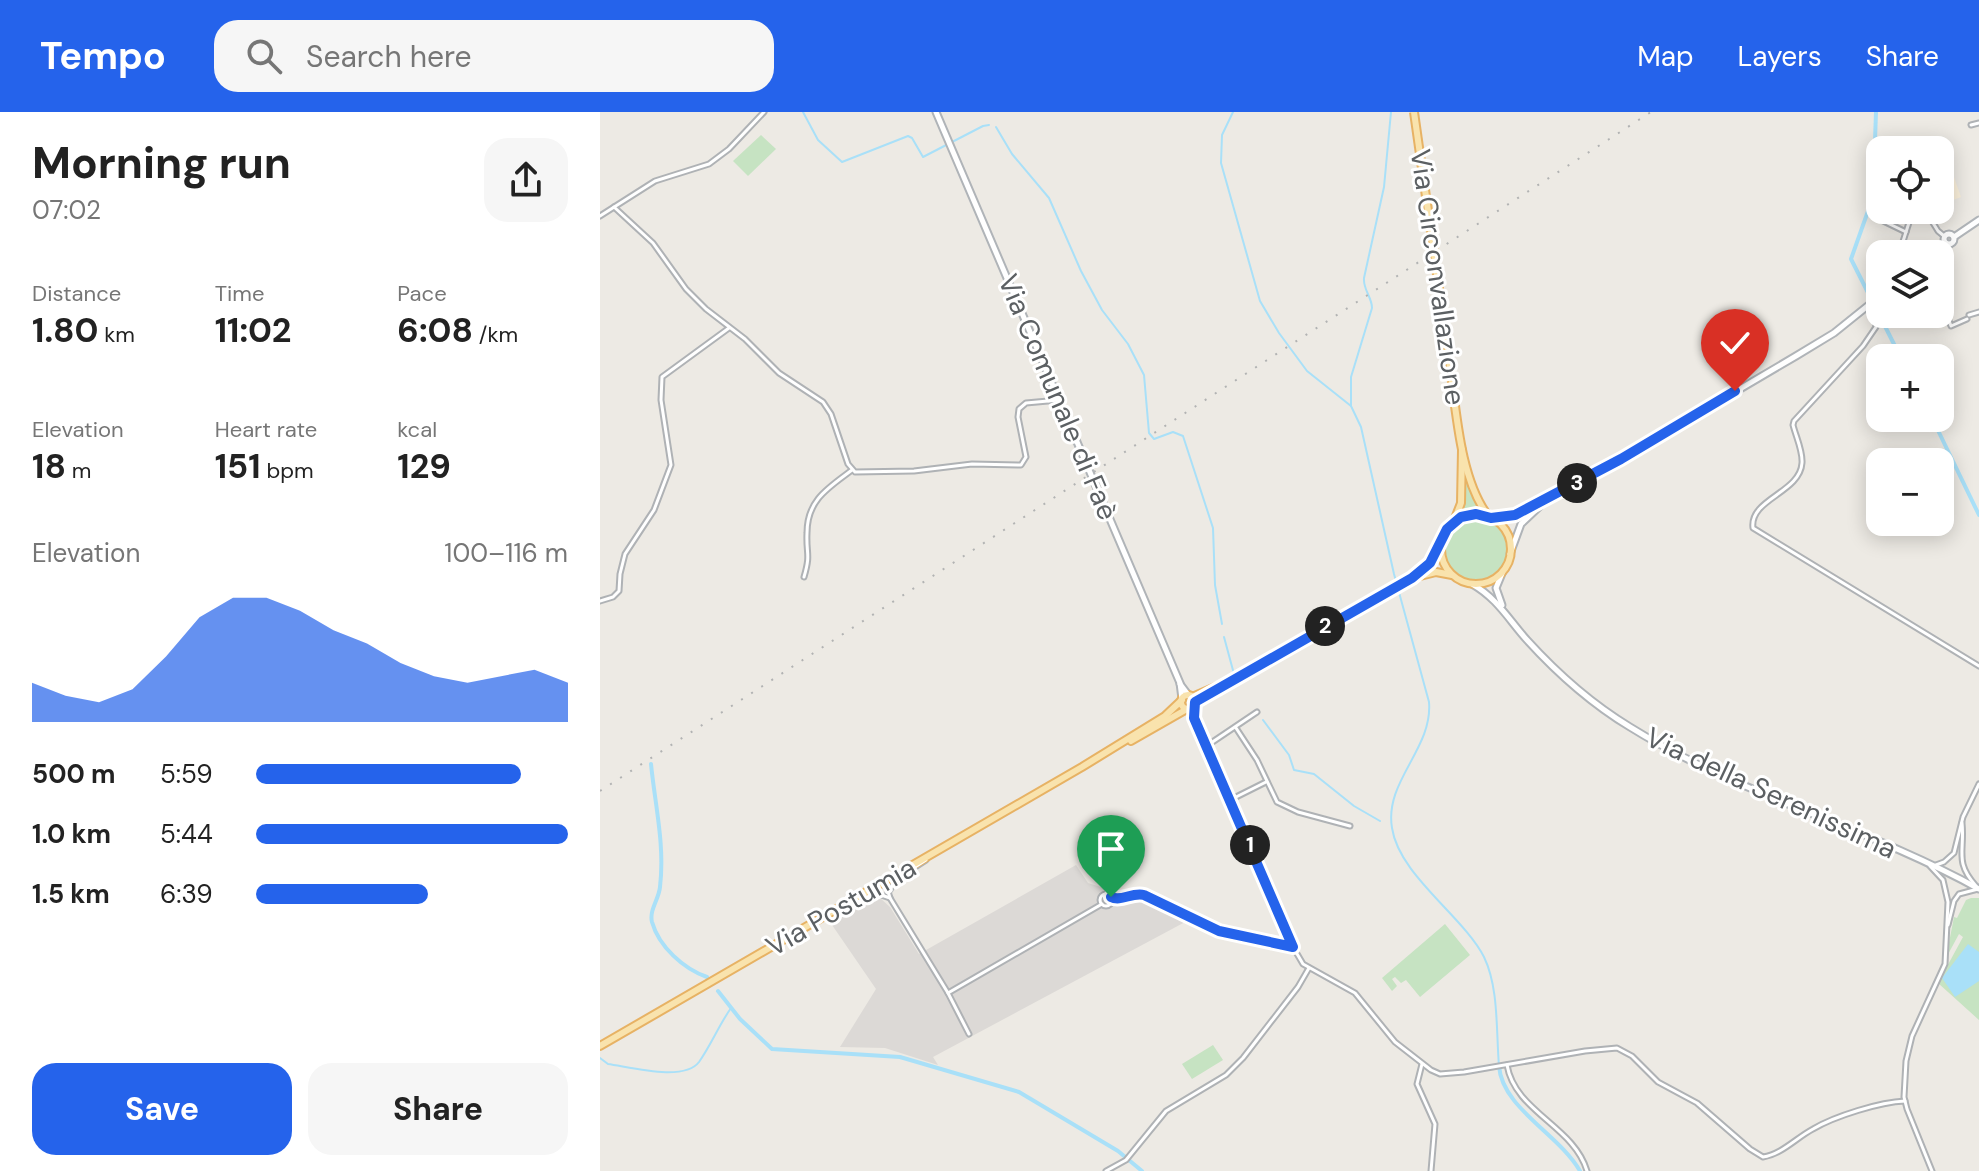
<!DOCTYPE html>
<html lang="en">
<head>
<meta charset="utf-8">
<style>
  :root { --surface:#fff; --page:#f6f6f6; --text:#222; --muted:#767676; --accent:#2563eb }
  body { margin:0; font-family:"DM Sans",sans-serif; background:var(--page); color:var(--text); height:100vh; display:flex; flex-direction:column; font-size:30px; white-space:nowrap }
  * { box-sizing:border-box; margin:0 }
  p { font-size:26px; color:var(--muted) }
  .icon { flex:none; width:44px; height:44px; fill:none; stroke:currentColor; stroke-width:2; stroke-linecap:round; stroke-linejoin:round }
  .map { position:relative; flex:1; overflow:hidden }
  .side { display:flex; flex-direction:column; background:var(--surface); width:600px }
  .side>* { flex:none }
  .tools { position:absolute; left:1266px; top:24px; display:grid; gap:16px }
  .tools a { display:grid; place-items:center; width:88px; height:88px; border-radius:16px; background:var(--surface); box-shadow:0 4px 20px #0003; font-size:40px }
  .pin { position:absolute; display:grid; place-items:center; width:68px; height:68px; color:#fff; margin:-82px -34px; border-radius:50% 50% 50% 0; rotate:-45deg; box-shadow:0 0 8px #0007 }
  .pin .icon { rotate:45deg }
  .km { position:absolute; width:40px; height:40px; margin:-20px; border-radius:50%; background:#222; color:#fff; font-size:22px; line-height:40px; text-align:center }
  .round { display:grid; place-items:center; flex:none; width:84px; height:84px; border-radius:24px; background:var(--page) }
  .overview { display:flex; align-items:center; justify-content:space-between; height:136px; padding:0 32px }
  h1 { font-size:44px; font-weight:700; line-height:60px }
  .figures { display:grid; grid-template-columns:repeat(3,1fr); gap:12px; height:136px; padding:8px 32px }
  .figures div { display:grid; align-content:center }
  .figures b { font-size:34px; font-weight:700 }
  .figures small { font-size:22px; font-weight:400 }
  .figures p { font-size:22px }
  .chart { height:224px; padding:16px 32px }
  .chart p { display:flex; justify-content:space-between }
  .chart svg { width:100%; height:144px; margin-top:8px; fill:var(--accent); opacity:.7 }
  .cta { display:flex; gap:16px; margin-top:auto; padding:16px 32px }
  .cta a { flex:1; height:92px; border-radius:24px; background:var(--accent); color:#fff; font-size:32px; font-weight:700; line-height:92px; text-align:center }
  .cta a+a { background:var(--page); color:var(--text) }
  ul { padding:0 32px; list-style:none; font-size:26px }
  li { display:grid; grid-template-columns:128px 96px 1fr; align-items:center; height:60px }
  li i { height:20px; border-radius:10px; background:var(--accent) }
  header { display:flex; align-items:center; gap:48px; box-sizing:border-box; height:112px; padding:0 40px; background:var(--accent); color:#fff }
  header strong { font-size:38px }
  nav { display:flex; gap:44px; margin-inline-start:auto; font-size:28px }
  .search { width:560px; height:72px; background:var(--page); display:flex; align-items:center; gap:20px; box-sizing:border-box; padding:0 28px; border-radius:24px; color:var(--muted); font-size:30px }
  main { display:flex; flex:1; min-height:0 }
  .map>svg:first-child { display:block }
</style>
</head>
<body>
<header>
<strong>Tempo</strong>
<div class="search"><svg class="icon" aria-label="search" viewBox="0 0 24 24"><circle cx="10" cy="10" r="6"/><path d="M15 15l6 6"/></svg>Search here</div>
<nav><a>Map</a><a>Layers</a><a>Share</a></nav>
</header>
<main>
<section class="side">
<div class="overview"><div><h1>Morning run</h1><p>07:02</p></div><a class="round"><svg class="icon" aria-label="share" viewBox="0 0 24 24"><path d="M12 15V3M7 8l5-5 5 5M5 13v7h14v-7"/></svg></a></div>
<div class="figures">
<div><p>Distance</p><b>1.80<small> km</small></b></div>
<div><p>Time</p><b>11:02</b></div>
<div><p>Pace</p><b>6:08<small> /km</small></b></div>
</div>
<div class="figures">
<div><p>Elevation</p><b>18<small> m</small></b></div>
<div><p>Heart rate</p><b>151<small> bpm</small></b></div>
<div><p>kcal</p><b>129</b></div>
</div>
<div class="chart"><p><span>Elevation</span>100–116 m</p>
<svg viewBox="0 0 160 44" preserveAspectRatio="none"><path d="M0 44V32L10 36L20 38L30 34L40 24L50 12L60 6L70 6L80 10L90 16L100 20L110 26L120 30L130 32L140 30L150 28L160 32V44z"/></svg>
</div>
<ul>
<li><b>500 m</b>5:59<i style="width:85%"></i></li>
<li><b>1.0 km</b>5:44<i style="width:100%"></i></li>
<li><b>1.5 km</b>6:39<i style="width:55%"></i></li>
</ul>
<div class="cta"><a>Save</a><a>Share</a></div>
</section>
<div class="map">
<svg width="1379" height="1059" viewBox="0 0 1379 1059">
  <rect width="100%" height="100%" fill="#edeae4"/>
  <!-- commercial -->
  <path fill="#fbf0db" d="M 1348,48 L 1361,85 L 1340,93 L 1340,50 Z"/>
  <!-- industrial -->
  <path fill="#dcd9d6" d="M 476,753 L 488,771 L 542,788 L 587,809 L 333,945 L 338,953 L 285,936 L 240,935 L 276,877 L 230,810 L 271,786 L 279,785 L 290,795 L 319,842 Z"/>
  <!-- green -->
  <g fill="#c6e3c2">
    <path d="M 161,23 L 176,37 L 148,64 L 133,49 Z"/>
    <path d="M 863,344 L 882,399 L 869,399 L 861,402 Z"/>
    <circle cx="876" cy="437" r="31"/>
    <path d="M 1371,786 L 1379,786 L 1379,908 L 1338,871 L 1363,825 L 1359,822 L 1346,846 L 1354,805 L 1357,806 L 1366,788 Z"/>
    <path d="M 845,812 L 870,843 L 820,885 L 806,868 L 801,871 L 795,865 L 792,867 L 797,874 L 792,879 L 782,866 Z"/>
    <path d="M 613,933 L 623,948 L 592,967 L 582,952 Z"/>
  </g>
  <!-- water -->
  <path fill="#a9e0f8" d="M 1368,832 L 1379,840 L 1379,869 L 1355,885 L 1342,866 Z"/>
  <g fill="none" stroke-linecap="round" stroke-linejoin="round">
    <!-- stream -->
    <g stroke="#a9e0f8" stroke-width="2">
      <path d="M 203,0 L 218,28 L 242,50 L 308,24 L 312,26 L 323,45 L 383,14 L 389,13"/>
      <path d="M 633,0 L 622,23 L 621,51 L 660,189 L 679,221 L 707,259 L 751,294 L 761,315 L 794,462 L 829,590 C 833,637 784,669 792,716 C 799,763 863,804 884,845 C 899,876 896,919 899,954"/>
      <path d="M 396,15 L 412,42 L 449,86 L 481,159 L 502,198 L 528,232 L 544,263 L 549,321 L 554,327 L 573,320 L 583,324 L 613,416 L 615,473 L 622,512"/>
      <path d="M 751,294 L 751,265 L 772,196 C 772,185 763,178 764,166 L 784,75 L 791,0"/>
      <path d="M 624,525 L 634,562"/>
      <path d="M 663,608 L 689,643 L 694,658 L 714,662 L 754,694 L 780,709"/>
      <path d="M 0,946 L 8,952 C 30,955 84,970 99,950 C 111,933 119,913 131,896"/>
    </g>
    <!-- canal -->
    <g stroke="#a9e0f8" stroke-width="4">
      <path d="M 1276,0 L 1273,85 L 1251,147 L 1301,246"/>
      <path d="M 1332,306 L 1379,403"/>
      <path d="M 51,652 C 55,693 65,733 60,775 C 59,787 49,798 52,810 C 59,835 84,857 107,865"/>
      <path d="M 118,879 L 140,907 L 172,937 L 300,945 L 419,980 L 518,1039 L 542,1059"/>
      <path d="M 899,954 C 902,996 959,1022 980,1059"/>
    </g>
    <!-- street casing -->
    <g stroke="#afb2b5" stroke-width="7">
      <g id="street">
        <path d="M 1371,13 L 1379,11"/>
        <path d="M 14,95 L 53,131 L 86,177 L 106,197 L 145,227 L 179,261 L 223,290 L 231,302 L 248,352 L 255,360 L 314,359 L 372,352 L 421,353 L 426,345 L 418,305 L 419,297 L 426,291 L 459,288"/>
        <path d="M 1325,98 L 1338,119 L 1344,124"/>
        <path d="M 0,104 L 55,69 L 109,52 L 129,37 L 164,0"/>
        <path d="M 1273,104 L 1306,120"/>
        <path d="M 1299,142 L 1313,98"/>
        <path d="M 1340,185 L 1351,214 L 1367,207"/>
        <path d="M 1269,195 L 1275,205 L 1276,215 L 1263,234 L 1194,309 L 1193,313 C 1196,325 1203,339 1202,351 C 1200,381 1149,387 1153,416 L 1379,554"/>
        <path d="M 1369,203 L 1379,200"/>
        <path d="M 204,465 C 211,441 206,443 207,421 C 207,388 228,376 252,358"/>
        <path d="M 0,489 L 13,485 L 19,479 L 20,462 L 25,442 L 54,398 L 71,353 L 61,288 L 62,265 L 129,216"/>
        <path d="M 594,594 L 594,606"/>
        <path d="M 588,598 L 608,633 L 693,835 L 703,852 L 755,881 L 795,930 L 831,958 L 840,962 L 864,960 L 985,939 L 1017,936 L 1032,944 L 1058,970 L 1097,991 L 1150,1037 L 1163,1045 C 1182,1042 1196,1026 1213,1017 C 1235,1004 1280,990 1305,989"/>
        <path d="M 636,616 L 657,648 L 677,690 L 698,700 L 750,714"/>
        <path d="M 608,633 L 657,600"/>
        <path d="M 630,688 L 666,670"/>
        <path d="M 1362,711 C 1365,739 1354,750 1376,774"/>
        <path d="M 1336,753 L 1344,750 L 1354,741 L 1363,705 L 1379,672"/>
        <path d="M 1330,754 L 1343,768 L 1348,790 L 1345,852 L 1312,924 L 1306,949 L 1304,985 L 1307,997 L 1332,1059"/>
        <path d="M 282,772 L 287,776 L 290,786 L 348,881 L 502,792"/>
        <path d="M 290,778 L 295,768 L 326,748"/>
        <circle cx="506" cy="788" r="6"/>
        <path d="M 512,789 L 537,781 L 619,819 L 693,835"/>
        <path d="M 240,799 L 275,781 L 290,786"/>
        <path d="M 1348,813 L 1354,789 L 1359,782 L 1378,777"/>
        <path d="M 348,881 L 369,922"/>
        <path d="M 822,952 L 817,972 L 835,1012 L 831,1059"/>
        <path d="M 907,953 C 915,1000 974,1014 987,1059"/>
        <path d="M 506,1059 L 526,1048 L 566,999 L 626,963 L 643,946 L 698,875 L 709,856"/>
      </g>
    </g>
    <!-- secondary casing -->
    <g stroke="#b0b4b8" stroke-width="9">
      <g id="secondary">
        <path d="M 336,0 L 580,571 L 582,587"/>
        <circle cx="1349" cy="127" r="5"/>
        <path d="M 1354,125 L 1379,108"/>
        <path d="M 1335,142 L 1346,131"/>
        <path d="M 891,406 L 915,403 L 1021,347 L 1196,244 L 1234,221 L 1280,184"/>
        <path d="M 910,442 L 921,412 L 940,394"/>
        <path d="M 872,472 C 897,486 909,508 927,528 C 957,561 992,592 1030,615 C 1139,683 1267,715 1379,777"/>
        <path d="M 902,493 L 896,476 L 903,459"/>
        <path d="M 580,572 L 589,584"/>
      </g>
    </g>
    <!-- primary casing -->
    <g stroke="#e7b264" stroke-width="10">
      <g id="primary">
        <path d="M 849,247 C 856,294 859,367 889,405"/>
        <circle cx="876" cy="437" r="35"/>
        <path d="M 854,409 L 861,391 L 862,338"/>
        <path d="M 819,461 L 830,451 L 839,435"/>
        <circle cx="588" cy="590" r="7"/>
        <path d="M 592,585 L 629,569 L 812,466 L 836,460 L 852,463"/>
        <path d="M 531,629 L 587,597"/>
        <path d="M 0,934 L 482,655 L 565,604 L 582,588"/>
      </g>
    </g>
    <!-- street -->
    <use href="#street" stroke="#fff" stroke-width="3"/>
    <!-- secondary -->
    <use href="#secondary" stroke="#fff" stroke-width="5"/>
    <!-- primary -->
    <use href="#primary" stroke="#f9e3ad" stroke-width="6"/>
    <!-- rail -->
    <path stroke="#b2b3b3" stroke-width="2" stroke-dasharray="2 10" stroke-linecap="butt" d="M 0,679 L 1051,0"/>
    <!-- primary-bridge casing -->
    <g stroke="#e7b264" stroke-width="10" stroke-linecap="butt">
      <path id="primary-bridge" d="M 814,0 L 849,247"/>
    </g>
    <!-- primary-bridge -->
    <use href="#primary-bridge" stroke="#f9e3ad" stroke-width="6"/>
  </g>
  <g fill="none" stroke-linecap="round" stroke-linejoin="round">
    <!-- route casing -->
    <g stroke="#fff" stroke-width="16">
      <path id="route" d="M 511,785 C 521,790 532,780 544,783 L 619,819 L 693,835 L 594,606 L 595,590 L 812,466 L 830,451 L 847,417 L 861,405 L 876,402 L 891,406 L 915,403 L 1021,347 L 1135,279"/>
    </g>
    <!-- route -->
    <use href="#route" stroke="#2563eb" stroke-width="10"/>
  </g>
  <g text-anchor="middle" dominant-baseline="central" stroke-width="6" stroke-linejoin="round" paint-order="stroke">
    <!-- street labels -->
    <g font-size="28" fill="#5c6063" stroke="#fff">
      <text transform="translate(838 165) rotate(82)">Via Circonvallazione</text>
      <text transform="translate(458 285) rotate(67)">Via Comunale di Faè</text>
      <text transform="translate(1171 681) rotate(25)">Via della Serenissima</text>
      <text transform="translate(241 795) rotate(-30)">Via Postumia</text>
    </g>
  </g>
</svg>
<div class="tools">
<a><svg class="icon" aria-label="locate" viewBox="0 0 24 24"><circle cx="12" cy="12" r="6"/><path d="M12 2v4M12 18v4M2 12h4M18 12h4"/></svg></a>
<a><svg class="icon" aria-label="layers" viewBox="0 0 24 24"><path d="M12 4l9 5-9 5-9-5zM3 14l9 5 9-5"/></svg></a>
<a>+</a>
<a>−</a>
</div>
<div class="pin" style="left:511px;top:785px;background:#1e9e55"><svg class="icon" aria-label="arrive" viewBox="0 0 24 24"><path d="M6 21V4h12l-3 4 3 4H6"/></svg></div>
<div class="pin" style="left:1135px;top:279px;background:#d93025"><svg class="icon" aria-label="check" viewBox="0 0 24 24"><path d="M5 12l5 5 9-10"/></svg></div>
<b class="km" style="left:650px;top:733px">1</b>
<b class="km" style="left:725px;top:514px">2</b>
<b class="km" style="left:977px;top:371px">3</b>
</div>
</main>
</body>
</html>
